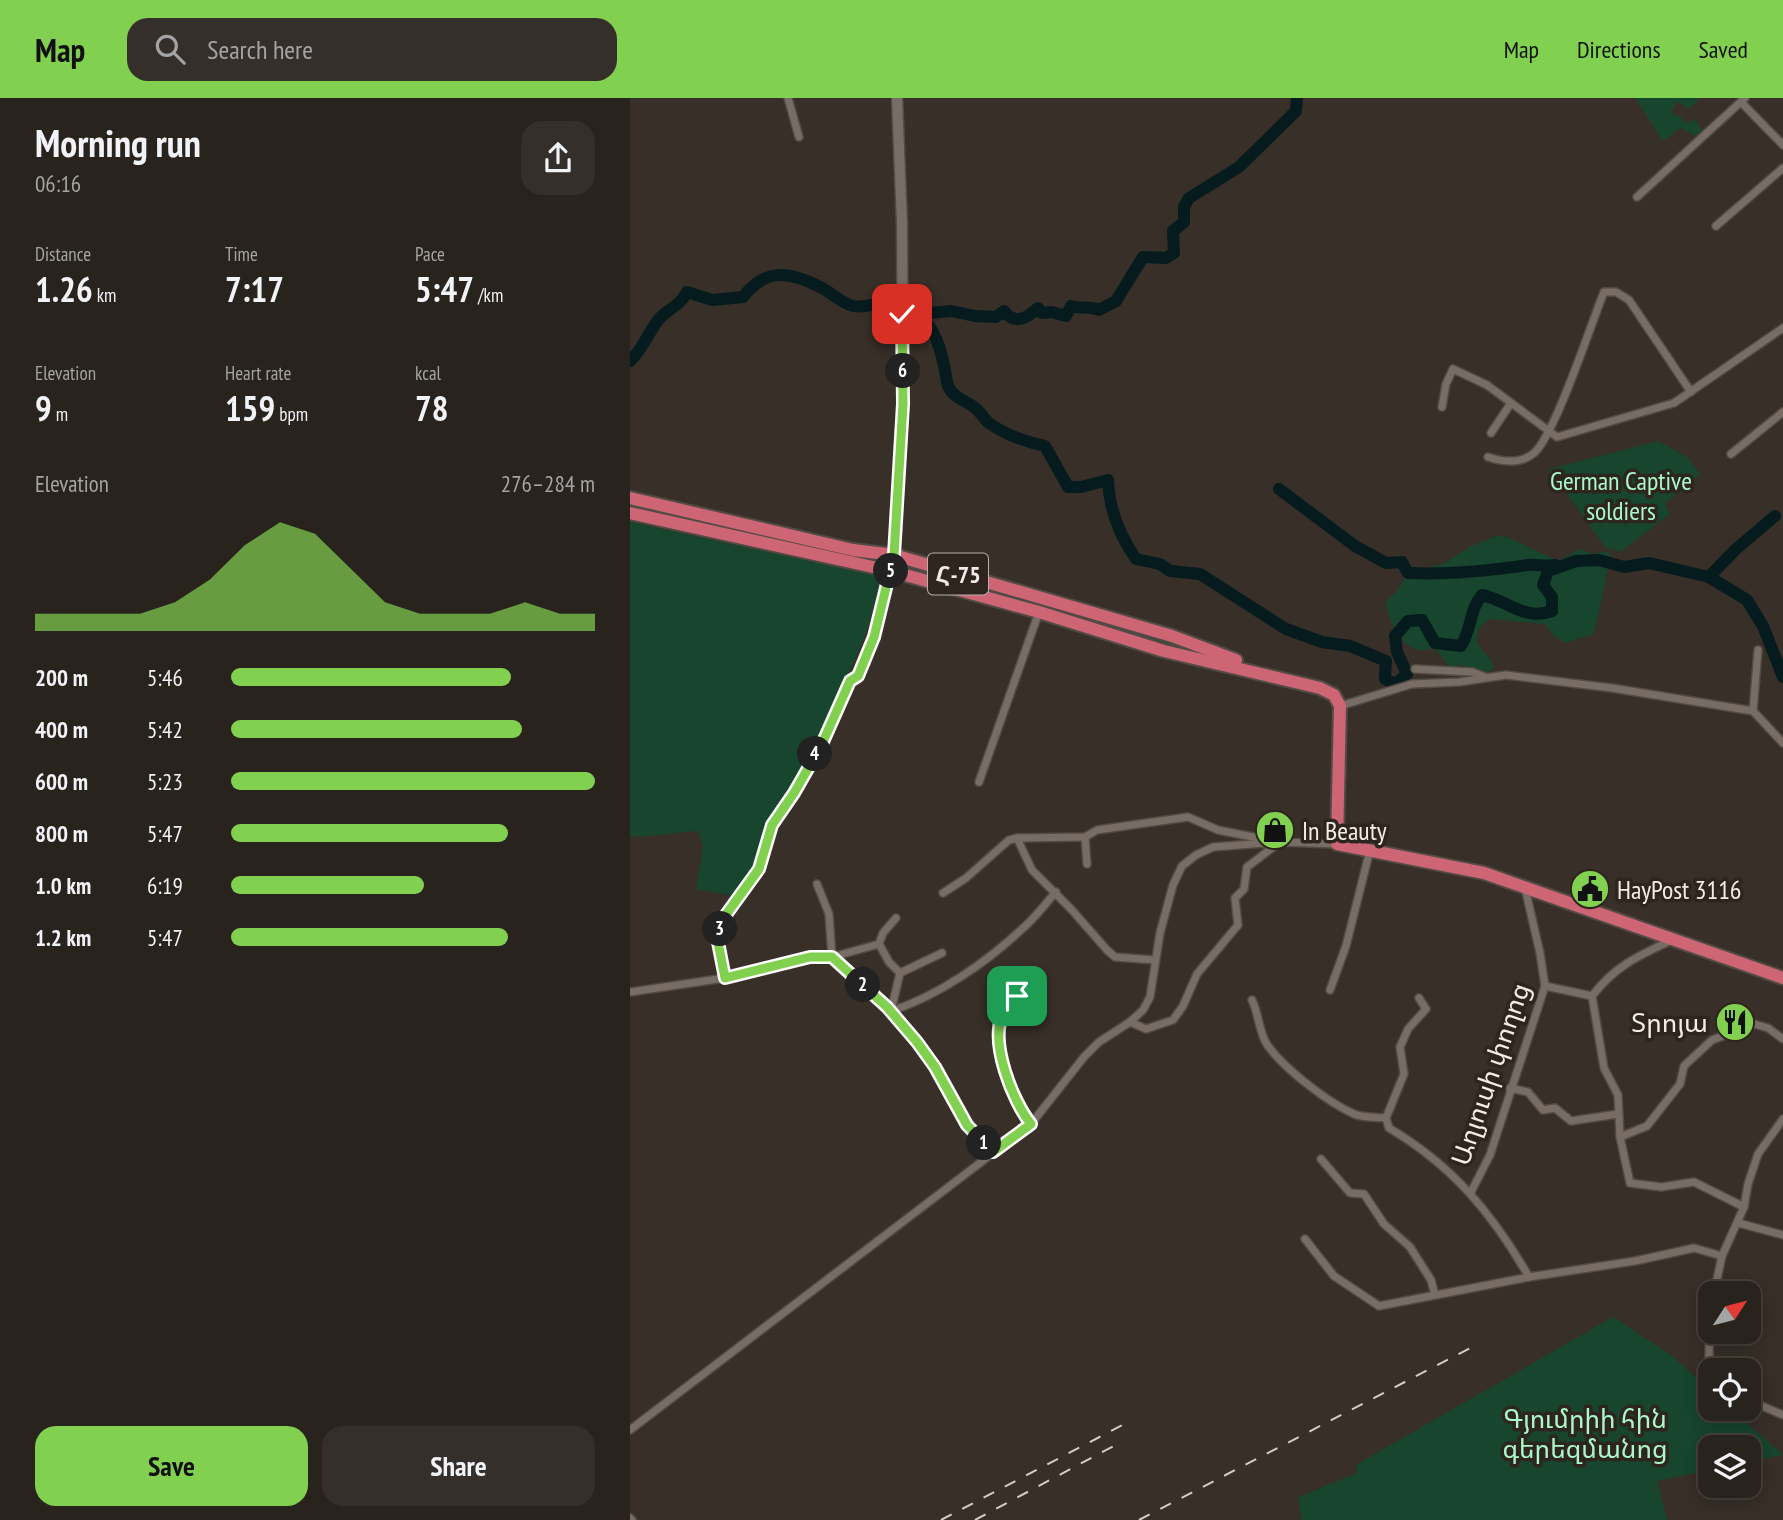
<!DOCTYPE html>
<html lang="en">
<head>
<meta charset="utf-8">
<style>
  :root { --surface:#29231e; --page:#352f2b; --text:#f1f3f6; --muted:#a5a4a4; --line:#45403c; --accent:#82d04f }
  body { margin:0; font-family:"PT Sans Narrow","Noto Sans Armenian",sans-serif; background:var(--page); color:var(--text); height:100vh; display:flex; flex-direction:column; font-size:26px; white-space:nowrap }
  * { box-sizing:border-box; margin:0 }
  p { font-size:23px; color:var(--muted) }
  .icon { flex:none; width:38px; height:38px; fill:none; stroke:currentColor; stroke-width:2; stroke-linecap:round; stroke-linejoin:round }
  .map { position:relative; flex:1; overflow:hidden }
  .drawer { display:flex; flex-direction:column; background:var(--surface); width:630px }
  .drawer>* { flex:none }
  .needle { width:46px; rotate:54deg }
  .buttons { position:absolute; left:1068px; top:1183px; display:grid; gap:14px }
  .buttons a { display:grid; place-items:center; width:63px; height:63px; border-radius:14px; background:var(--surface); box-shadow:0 4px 18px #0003,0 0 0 2px var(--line); font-size:35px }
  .pin { position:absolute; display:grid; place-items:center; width:60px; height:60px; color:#fff; margin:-30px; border-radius:14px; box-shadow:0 4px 10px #0006 }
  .km { position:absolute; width:35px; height:35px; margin:-18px; border-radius:50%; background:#222; color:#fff; font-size:19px; line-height:35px; text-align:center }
  .round { display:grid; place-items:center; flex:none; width:74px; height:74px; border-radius:21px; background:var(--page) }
  .head { display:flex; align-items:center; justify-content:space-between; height:119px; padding:0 35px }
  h1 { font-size:38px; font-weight:600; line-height:52px }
  .figures { display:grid; grid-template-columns:repeat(3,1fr); gap:10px; height:119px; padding:7px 35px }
  .figures div { display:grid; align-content:center }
  .figures b { font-size:35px; font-weight:600 }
  .figures small { font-size:19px; font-weight:400 }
  .figures p { font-size:19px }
  .chart { height:196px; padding:14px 35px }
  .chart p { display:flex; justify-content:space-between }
  .chart svg { width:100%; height:126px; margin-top:7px; fill:var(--accent); opacity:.7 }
  .action { display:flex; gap:14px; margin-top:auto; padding:14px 35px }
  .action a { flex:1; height:80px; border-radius:21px; background:var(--accent); color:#111; font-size:28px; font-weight:600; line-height:80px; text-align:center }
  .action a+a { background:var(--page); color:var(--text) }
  ul { padding:0 35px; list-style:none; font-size:23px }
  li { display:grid; grid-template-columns:112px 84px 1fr; align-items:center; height:52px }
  li i { height:18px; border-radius:9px; background:var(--accent) }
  header { display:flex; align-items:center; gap:42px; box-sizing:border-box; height:98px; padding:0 35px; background:var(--accent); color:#111 }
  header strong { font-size:33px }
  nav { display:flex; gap:38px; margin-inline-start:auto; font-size:24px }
  .search { width:490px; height:63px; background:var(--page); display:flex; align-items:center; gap:18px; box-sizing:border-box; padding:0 24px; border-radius:21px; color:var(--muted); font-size:26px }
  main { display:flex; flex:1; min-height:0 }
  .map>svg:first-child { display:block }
</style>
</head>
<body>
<header>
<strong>Map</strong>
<div class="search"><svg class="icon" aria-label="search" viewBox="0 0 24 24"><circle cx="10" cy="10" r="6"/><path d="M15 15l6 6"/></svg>Search here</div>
<nav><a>Map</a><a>Directions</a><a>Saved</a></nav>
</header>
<main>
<section class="drawer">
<div class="head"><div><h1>Morning run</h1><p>06:16</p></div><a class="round"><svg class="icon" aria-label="share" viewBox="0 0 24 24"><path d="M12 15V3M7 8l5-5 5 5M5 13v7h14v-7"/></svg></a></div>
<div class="figures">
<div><p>Distance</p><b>1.26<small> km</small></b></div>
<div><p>Time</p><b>7:17</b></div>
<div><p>Pace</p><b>5:47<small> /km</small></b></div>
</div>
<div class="figures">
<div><p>Elevation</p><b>9<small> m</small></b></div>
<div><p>Heart rate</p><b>159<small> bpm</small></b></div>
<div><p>kcal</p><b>78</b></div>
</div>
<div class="chart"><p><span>Elevation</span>276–284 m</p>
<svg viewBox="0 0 160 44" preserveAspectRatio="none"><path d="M0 44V38L10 38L20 38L30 38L40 34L50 26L60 14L70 6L80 10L90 22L100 34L110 38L120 38L130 38L140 34L150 38L160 38V44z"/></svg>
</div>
<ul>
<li><b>200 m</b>5:46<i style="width:77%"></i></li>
<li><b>400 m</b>5:42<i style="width:80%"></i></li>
<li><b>600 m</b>5:23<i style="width:100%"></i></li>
<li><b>800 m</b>5:47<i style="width:76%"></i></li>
<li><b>1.0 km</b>6:19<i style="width:53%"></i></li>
<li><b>1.2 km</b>5:47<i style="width:76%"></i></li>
</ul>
<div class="action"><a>Save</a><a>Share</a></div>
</section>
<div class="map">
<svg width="1153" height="1422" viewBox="0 0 1153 1422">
  <rect width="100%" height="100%" fill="#372f28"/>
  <!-- green -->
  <g fill="#17452e">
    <path d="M 1005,0 L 1070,0 L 1060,11 L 1047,4 L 1041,14 L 1046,18 L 1051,18 L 1054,25 L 1062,22 L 1068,24 L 1072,33 L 1065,38 L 1051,30 L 1033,43 Z"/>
    <path d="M 1028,343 L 1058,360 L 1070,376 L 1035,405 L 1040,416 L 990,454 L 975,449 L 919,371 Z"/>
    <path d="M 0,424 L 252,479 L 236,535 L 190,644 L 137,726 L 120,778 L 104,798 L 66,791 L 73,748 L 68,733 C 45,734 22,740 0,738 Z"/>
    <path d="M 866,438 L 878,439 L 928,463 L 949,451 L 963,456 L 977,453 L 981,457 L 964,536 L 935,545 L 923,537 L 915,526 L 860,521 L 849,530 L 846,540 C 848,552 861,557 864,569 L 857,575 L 830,567 L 820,569 L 805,551 C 799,550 793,553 787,552 C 771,548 756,518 756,503 L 766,494 L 778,475 L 815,465 L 839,449 Z"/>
    <path d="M 275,464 L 566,552 L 566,555 L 274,469 Z"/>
    <path d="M 983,1219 L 1042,1258 L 1080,1292 L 1080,1311 L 1101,1311 L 1153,1357 L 1118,1364 L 1118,1349 L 1080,1349 L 1080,1372 L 1027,1383 L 1037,1422 L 671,1422 L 669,1399 L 727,1375 L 726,1367 Z"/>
  </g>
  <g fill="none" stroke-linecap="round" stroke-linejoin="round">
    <!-- river -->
    <g stroke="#061b1d" stroke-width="12">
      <path d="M 282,207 C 306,230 312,252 317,284 C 320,299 334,301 344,309 C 350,313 354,321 359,325 C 374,336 397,344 415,348 L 438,389 L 451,389 L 478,382 C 479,410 490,438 506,461 L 530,466 L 540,473 L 570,476 L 656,531 L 692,544 L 720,548 L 756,563 L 755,581 L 765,586 L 777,576 L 767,554 L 765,538 L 778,523 L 792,522 L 805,545 L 831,548 C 842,531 839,512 852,497 C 877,502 894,523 922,513 L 922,499 L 913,487 L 918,473 L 946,463 L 969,462 L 994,469 L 1019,465 L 1079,479 L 1117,502 L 1133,528 L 1153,579"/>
      <path d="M 289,210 L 300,215 L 321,213 L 345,218 L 366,219 L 374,213 C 385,227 396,221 408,210 L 412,215 L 422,214 L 436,218 L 441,208 C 451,211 459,208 469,212 L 486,203 L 513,159 L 536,160 L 544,155 L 543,133 L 554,124 L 554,109 L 559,100 L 609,69 L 666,13 L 667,0"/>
      <path d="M 0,263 C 13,251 18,235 29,221 C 39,210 50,208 57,194 L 82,202 L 113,199 C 135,170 159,173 190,189 C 201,194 211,205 223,208 C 232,210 246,206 256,205"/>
      <path d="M 649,391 L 725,448 L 756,465 L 772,464 L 778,475 C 818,477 858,473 898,467 C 907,466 915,469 925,467"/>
      <path d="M 1079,479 L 1105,452 L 1145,418"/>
    </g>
    <!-- street casing -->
    <g stroke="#524a44" stroke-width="10">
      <g id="street">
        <path d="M 158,0 L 169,39"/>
        <path d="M 1111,4 L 1153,47"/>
        <path d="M 1007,99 L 1115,0"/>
        <path d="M 1086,128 L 1153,70"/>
        <path d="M 812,309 L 816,286 L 823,271 L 857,287 L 927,339 L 1044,305 L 1153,230"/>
        <path d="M 861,335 L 881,305"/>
        <path d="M 1101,356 L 1153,314"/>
        <path d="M 858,359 C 873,364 891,366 904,355 C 925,337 961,226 974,194 L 986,194 L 999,202 L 1061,294"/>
        <path d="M 785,571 L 842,574 L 855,579"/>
        <path d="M 710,608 L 782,586 L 829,584 L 876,577 L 982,590 L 1123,613 L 1153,645"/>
        <path d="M 1123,613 L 1128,552"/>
        <path d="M 349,684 L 409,514"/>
        <path d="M 455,739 L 457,766"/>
        <path d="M 387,740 L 402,772 L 441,811 L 477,852 L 485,859 L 525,862"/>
        <path d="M 187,786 L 199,816 L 202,859 L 249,846"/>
        <path d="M 313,795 L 336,780 L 379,742 L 387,740 L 455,739 L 467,732 L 558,719 L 588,732 L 638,742"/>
        <path d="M 1042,842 C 1008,858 985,868 962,898 L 974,970 L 988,997 L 990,1039 L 1000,1085 L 1031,1089 L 1064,1084 L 1114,1109"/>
        <path d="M 396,874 C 390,896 379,901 372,917 C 359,949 382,1002 401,1026"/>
        <path d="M 270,875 L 312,855"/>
        <path d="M 95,880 L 87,839 L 95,818 L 129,771 L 142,727 L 192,646 L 220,583 C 243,568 254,500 261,473"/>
        <path d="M 915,888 L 962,898"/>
        <path d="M 700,892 L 716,848 L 740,752"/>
        <path d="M 0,894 L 95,880 L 180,859 L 202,859 L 261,913 L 287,944 L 305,969 L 337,1027 L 363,1054"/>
        <path d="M 789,900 L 796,911 L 778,931 L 770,949 L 774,976 L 756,1020 L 759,1030 C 823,1068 862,1115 899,1179"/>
        <path d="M 622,902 C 629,916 629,936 638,948 C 655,971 697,1004 724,1016 C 734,1020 746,1019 756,1020"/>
        <path d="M 261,913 C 308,898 357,864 393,830 C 405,820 415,806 426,794"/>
        <path d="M 261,913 L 270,875 L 259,864 L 249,846 L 253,835 L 266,820"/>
        <path d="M 500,924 L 516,931 L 543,922 L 553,908 L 567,876 L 608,827 L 605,800 L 614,791 L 617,769 L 650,744"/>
        <path d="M 880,990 L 898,994 L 913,1012 L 925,1010 L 941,1023 L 988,1016"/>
        <path d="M 990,1039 L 1017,1028 L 1050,986 L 1054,968 L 1082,942 L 1124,926 L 1138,930 L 1153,941"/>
        <path d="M 691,1061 L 720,1095 L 734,1096 L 754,1126 L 780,1149 L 801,1182 L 805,1197"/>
        <path d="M 841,1094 L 860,1057 L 915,888 L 910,855 L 895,790"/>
        <path d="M 1108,1125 L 1153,1137"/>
        <path d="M 675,1141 L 704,1178 L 749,1208 L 899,1179 L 1005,1163 L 1064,1150 L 1092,1158"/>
        <path d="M 1084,1195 L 1092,1158 L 1114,1109 L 1118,1086 L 1128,1056 L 1153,1021"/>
        <path d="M 1080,1219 L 1079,1261 L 1083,1272"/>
        <path d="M 1118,1302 L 1153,1317"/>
        <path d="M 0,1332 L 401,1026 L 454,959 L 469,944 L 500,924 L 513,912 L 520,899 L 530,835 L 543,787 L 552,768 L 566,757 L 583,749 L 650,744 L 707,746"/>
        <path d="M 0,1420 L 2,1422"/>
      </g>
    </g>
    <!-- secondary casing -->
    <g stroke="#524a44" stroke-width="13">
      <path id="secondary" d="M 261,473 L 264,457 L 273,306 L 272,126 L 267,0"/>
    </g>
    <!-- highway casing -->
    <g stroke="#524a44" stroke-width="16">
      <g id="highway">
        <path d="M 0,400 L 223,452 L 264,457 L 542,538 L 606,562"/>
        <path d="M 0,415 L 261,473 L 409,514 L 534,553 L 690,590 L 704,597 L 710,608 L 707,746 L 854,775 L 1153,880"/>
      </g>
    </g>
    <!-- street -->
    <use href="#street" stroke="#776d65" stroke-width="7"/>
    <!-- secondary -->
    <use href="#secondary" stroke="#776d65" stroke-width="10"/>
    <!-- highway -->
    <use href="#highway" stroke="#cd6575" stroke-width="12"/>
    <!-- rail -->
    <g stroke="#d3cdc8" stroke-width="2" stroke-dasharray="12 12" stroke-linecap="butt">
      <path d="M 311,1422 L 502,1322"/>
      <path d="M 345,1422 L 493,1343"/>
      <path d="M 509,1422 L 846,1247"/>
    </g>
  </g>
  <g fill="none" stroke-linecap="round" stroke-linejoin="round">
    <!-- route casing -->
    <g stroke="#fff" stroke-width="14">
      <path id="route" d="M 272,216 L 273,306 L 264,457 L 244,539 L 228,578 L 220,583 L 192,646 L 164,695 L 142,727 L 129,771 L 95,818 L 87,839 L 95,880 L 180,859 L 202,859 L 257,909 L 287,944 L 305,969 L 337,1027 L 363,1054 L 401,1026 C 383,1004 359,944 373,916 C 376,909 383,903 387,898"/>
    </g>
    <!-- route -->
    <use href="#route" stroke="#82d04f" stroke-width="9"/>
  </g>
  <!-- icons -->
  <defs>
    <g id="shop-disc" transform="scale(2.0125)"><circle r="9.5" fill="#82d04f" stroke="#2d251e"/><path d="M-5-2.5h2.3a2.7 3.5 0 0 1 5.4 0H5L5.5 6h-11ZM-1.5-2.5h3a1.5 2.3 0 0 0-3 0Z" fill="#111"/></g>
    <g id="civic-disc" transform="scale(2.0125)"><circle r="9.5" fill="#82d04f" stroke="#2d251e"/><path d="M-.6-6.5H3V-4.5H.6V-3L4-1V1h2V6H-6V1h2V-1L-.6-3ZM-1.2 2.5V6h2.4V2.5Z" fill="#111"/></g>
    <g id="restaurant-disc" transform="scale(2.0125)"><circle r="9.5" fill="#82d04f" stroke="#2d251e"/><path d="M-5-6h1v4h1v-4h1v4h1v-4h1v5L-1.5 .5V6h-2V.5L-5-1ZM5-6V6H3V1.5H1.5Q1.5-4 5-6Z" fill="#111"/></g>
  </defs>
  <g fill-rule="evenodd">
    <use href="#shop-disc" x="645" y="732"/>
    <use href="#civic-disc" x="960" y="791"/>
    <use href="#restaurant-disc" x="1105" y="924"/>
  </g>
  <g text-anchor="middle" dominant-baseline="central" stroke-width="7" stroke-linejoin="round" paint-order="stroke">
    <!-- shield labels -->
    <rect fill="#2d251e" stroke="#b8b1ac" stroke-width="2" x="298" y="455.5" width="60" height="41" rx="5"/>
    <g font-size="24" font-weight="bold" fill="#f3ede9">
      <text x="328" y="476">Հ-75</text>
    </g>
    <!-- park labels -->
    <g font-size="26" fill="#aaf7ca" stroke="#2d251e">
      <text x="991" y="382">German Captive<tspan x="991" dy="30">soldiers</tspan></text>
      <text x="955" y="1320">Գյումրիի հին<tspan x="955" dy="30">գերեզմանոց</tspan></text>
    </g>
    <!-- poi labels -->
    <g font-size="26" fill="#f3ede9" stroke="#2d251e" text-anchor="start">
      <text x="672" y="732">In Beauty</text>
      <text x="987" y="791">HayPost 3116</text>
      <text x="1078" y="924" text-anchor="end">Տրոյա</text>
    </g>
    <!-- street labels -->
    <g font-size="26" fill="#f3ede9" stroke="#2d251e">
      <text transform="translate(860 976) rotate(-71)">Աղյուսի փողոց</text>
    </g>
  </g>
</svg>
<div class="buttons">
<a><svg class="needle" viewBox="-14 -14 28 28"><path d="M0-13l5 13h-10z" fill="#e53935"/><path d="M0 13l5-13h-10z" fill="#a5a4a4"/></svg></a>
<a><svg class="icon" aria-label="locate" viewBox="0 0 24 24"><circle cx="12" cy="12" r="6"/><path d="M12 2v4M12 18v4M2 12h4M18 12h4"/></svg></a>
<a><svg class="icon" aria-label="layers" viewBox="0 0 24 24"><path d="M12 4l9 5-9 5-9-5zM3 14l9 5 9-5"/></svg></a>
</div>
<div class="pin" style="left:387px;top:898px;background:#1e9e55"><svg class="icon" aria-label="arrive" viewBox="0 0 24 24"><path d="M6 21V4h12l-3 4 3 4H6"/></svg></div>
<div class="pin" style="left:272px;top:216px;background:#d93025"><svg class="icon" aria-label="check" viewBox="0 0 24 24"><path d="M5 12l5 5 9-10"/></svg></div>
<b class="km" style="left:354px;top:1045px">1</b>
<b class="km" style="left:233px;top:887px">2</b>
<b class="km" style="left:90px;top:831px">3</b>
<b class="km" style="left:185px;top:656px">4</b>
<b class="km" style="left:261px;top:473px">5</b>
<b class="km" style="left:273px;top:273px">6</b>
</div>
</main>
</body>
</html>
